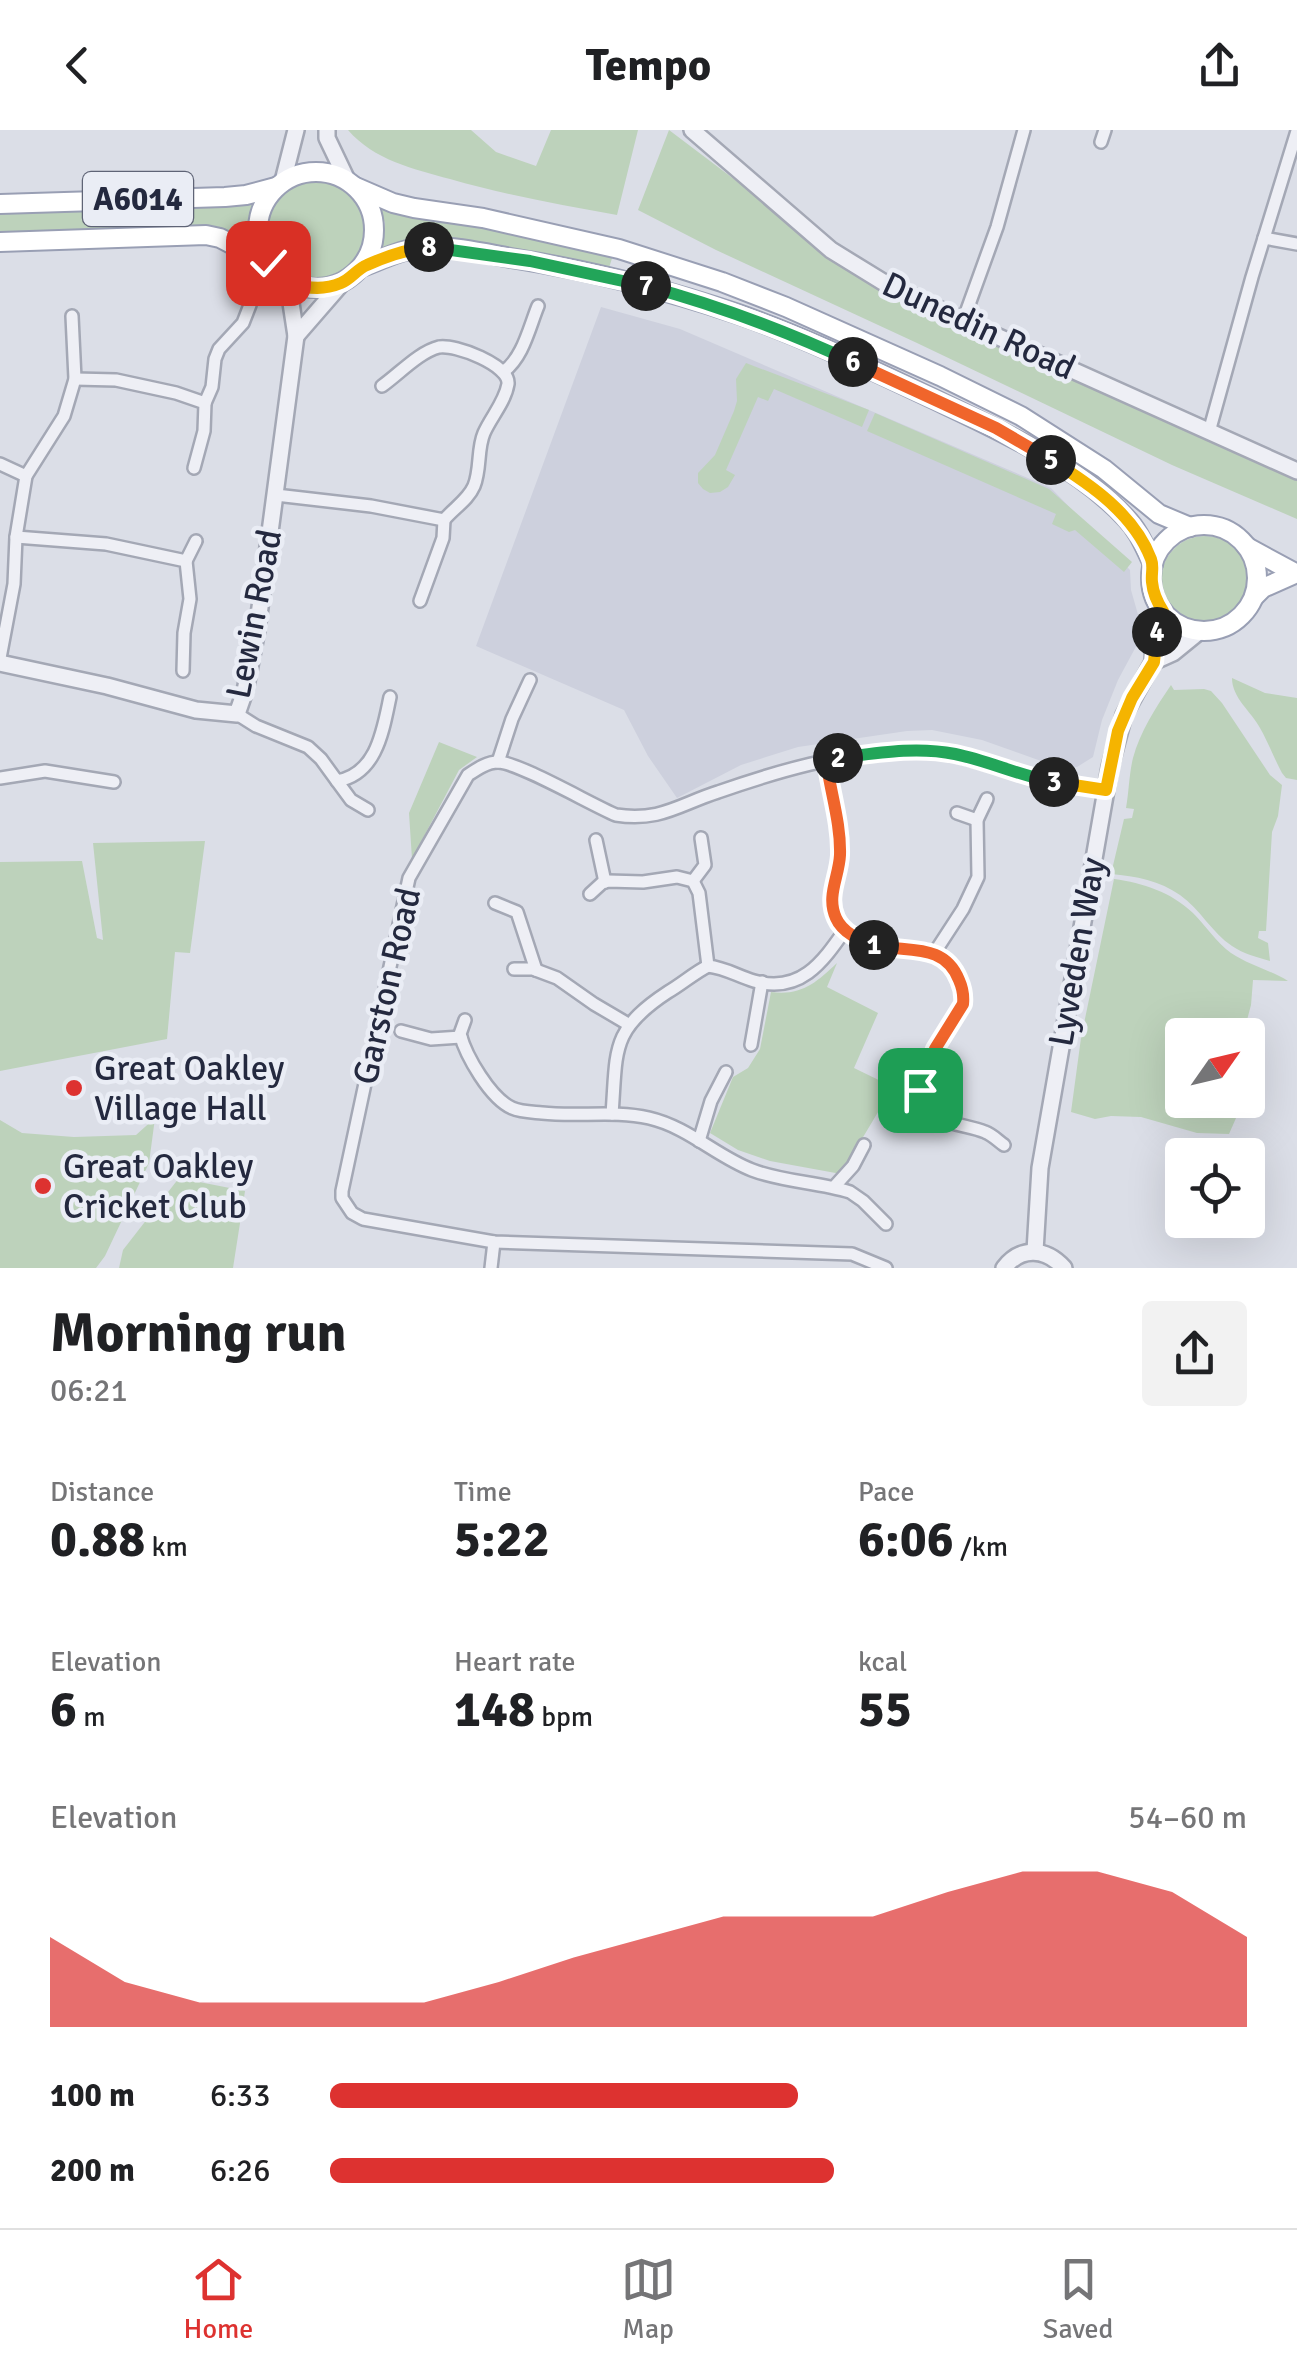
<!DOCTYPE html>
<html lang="en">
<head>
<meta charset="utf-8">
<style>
  :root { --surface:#fff; --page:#f2f2f2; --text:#202124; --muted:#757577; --line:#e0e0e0; --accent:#dd3230 }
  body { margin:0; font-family:Signika,sans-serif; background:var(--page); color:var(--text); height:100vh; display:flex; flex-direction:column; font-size:38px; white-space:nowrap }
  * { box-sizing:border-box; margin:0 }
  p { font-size:32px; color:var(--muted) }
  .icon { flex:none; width:55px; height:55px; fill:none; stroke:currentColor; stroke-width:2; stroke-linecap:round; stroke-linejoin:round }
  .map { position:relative; height:1138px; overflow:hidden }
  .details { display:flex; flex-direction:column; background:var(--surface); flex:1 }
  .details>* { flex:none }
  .needle { width:65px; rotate:56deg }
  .fabs { position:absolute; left:1165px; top:888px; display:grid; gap:20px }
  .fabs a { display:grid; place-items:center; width:100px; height:100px; border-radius:10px; background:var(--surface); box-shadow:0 10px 40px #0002; font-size:50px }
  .pin { position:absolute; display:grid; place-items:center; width:85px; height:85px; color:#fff; margin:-42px; border-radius:20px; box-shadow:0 5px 15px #0006 }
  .km { position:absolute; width:50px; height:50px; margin:-25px; border-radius:50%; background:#222; color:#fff; font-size:28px; line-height:50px; text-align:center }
  .round { display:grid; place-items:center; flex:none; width:105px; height:105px; border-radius:10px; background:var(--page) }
  .summary { display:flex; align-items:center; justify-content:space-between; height:170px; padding:0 50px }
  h1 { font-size:55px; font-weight:800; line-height:75px }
  .stats { display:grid; grid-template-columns:repeat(3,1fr); gap:15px; height:170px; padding:10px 50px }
  .stats div { display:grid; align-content:center }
  .stats b { font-size:50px; font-weight:800 }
  .stats small { font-size:28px; font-weight:400 }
  .stats p { font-size:28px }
  .chart { height:280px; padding:20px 50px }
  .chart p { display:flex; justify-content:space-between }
  .chart svg { width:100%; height:180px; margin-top:10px; fill:var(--accent); opacity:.7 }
  ul { padding:0 50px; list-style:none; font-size:32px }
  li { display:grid; grid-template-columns:160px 120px 1fr; align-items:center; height:75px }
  li i { height:25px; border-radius:12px; background:var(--accent) }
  header { display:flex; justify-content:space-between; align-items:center; height:130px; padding:0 50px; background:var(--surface); font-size:45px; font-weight:800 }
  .menu { display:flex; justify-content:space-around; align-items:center; height:140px; border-top:2px solid var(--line); background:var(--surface); font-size:28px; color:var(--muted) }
  .menu a { display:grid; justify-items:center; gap:5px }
  .menu .current { color:var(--accent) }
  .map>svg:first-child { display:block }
</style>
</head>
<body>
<header><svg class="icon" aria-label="back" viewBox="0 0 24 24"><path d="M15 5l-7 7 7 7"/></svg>Tempo<svg class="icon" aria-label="share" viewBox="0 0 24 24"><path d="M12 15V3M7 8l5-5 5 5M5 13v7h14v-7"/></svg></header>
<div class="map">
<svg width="1297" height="1138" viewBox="0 0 1297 1138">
  <rect width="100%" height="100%" fill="#dbdee7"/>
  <!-- built -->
  <path fill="#cdd0dd" d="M 601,177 L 680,199 L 1051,358 L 1130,440 L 1131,460 L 1141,495 L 1139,511 L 1118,550 L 1102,590 L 1093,627 L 1077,637 L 1062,636 L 1041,631 L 982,610 L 932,600 L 907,601 L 798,617 L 741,635 L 677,668 L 648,626 L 624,580 L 476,516 Z"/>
  <!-- green -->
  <g fill="#bdd2bb">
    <path d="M 348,0 L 471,0 L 496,22 L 536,36 L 551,0 L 638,0 L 617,85 C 561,75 505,65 450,49 C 413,39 374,30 348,0 Z"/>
    <path d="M 669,0 L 759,68 L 831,129 L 1067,245 L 1297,351 L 1297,389 L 1172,335 L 917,213 L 716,120 L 638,80 Z"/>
    <circle cx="317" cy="100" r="50"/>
    <path d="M 254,71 L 251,87 L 252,112 L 211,95 L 0,102 L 0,82 Z"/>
    <path d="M 379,78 L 428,90 L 513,101 L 613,125 L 609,138 L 380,121 L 385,93 Z"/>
    <path d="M 746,233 L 869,280 L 862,297 L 774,259 L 768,271 L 758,267 L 726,340 L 735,345 L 728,357 L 720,362 L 710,363 L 703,359 L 698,353 L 698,343 L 715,325 L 734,281 L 737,271 L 736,249 Z"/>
    <path d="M 875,283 L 1049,359 L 1132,432 L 1124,442 L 1075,400 L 1069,402 L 1052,394 L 1056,384 L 867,301 Z"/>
    <circle cx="1205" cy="450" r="44"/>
    <path d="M 1232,548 L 1265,563 L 1297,568 L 1297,650 L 1286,648 L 1282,643 C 1274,628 1268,612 1260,598 C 1251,581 1232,568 1232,548 Z"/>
    <path d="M 1171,555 L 1174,560 L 1204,559 L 1211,561 L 1222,573 L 1270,645 L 1282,655 L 1278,686 L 1272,702 L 1266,801 L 1259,801 L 1258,808 L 1268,813 L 1270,831 C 1256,827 1244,824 1232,816 C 1212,803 1200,779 1180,765 C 1160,751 1136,746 1111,744 L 1124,689 L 1132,688 L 1134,679 L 1126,678 C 1129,662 1129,644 1133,628 C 1140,602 1156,577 1171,555 Z"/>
    <path d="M 439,612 L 477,627 L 459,640 L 412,729 L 409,683 Z"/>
    <path d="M 205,711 L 190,823 L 175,822 L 167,909 L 0,941 L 0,732 L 82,731 L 97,808 L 103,810 L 93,713 Z"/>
    <path d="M 1114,749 C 1143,753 1171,762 1193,783 C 1206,796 1216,812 1231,823 C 1249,835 1270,840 1288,851 L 1253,850 L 1251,875 L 1243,905 L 1182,905 L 1182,970 L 1244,970 L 1229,1004 L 1197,1003 L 1141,987 L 1111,986 L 1095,989 L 1071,982 L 1081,908 Z"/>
    <path d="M 837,833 L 827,857 L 878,883 L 854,938 L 893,957 L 841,1044 L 770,1031 L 738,1020 L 710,1003 L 733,947 L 748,938 L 760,919 L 771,862 C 801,866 816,853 837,833 Z"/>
    <path d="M 155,988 L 149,1033 L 105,1126 L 96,1138 L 0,1138 L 0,990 L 22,1003 L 74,1007 L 136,1005 Z"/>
    <path d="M 179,1048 L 245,1061 L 233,1138 L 119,1138 L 123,1120 Z"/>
  </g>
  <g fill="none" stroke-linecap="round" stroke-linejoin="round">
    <!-- minor casing -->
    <g stroke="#a4a8b5" stroke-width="16">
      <g id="minor">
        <path d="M 1101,12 L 1105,0"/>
        <path d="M 1264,108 L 1297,114"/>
        <path d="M 963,191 L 997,97 L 1024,0"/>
        <path d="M 503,242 C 523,228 529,198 538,176"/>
        <path d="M 75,249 L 116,250 L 176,263 L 205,273 L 204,301 L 194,338"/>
        <path d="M 205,273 L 212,257 L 215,229 L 219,219 L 243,193 L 250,175"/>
        <path d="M 1209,302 L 1252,147 L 1297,1"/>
        <path d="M 0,334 L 26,346"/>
        <path d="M 276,365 L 371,376 L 444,390 C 454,378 468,370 474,356 C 481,339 477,319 484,303 C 491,287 505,272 508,254 C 510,235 455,214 439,217 C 419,222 399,244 382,256"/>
        <path d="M 16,407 L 106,414 L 186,431 L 190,469 L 184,503 L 183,541"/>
        <path d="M 186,431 L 196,411"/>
        <path d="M 420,471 L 443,408 L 444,390"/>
        <path d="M 0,528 L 14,454 L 16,407 L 26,346 L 64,286 L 75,249 L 72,186"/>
        <path d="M 237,584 L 256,596 L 308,617 L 321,629 L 337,651 C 377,644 383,600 390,567"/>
        <path d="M 827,629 C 831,662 842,695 840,728 C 838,749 827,767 836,788 C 851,825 904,814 933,822 C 944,826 954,838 959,849 C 962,855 965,864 963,871 C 961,884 951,892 944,903 C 935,916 917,952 921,967 C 930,996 964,993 985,1002 C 993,1005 998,1011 1004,1015"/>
        <path d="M 498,632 L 512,589 L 530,550"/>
        <path d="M 0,648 L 45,641 L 114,652"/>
        <path d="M 337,651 L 351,670 L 368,680"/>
        <path d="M 957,683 L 977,690"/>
        <path d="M 596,710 L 605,752"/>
        <path d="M 693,751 L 705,735 L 701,708"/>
        <path d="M 590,764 L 602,753 L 608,751 L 643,752 L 677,747 L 693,751 L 699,763 L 708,836 C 726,838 737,846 754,851 C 800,864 822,833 845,800"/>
        <path d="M 495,773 L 517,782 L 536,840"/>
        <path d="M 935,822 L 963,779 L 978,747 L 977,690 L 987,669"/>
        <path d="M 514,839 L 533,839 L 557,848 L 594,874 L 628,894"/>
        <path d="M 465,890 L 460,904 C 466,926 490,968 512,978 C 521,982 532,982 542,983 C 578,987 614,980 649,988 C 688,997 716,1026 752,1040 C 783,1052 818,1052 850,1062 L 863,1071 L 886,1094"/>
        <path d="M 401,901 L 431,909 L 461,907"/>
        <path d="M 751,915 L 762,852"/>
        <path d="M 899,959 L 921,957"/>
        <path d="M 612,984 C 617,920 610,900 668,862 C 682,854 694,843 708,836"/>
        <path d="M 699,1011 L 711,971 L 726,942"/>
        <path d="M 834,1057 L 853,1036 L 864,1015"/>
        <path d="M 491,1138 L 494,1112"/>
        <path d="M 886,1138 L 852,1124 L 494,1112 L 363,1089 L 352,1083 L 342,1068 L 342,1061 L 409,748 L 468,645 C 477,639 487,632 498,632 C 518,632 592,675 616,685 C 660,692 680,674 718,662 C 778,641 841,623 904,620 C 944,618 978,632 1016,643 C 1045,652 1076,656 1106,660"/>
      </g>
    </g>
    <!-- tertiary casing -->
    <g stroke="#a4a8b5" stroke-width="20">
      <g id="tertiary">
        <path d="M 327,0 L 327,8 L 347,50"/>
        <path d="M 692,0 L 831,120 L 883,152 L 963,191 L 1297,341"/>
        <path d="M 283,51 L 296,0"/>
        <path d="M 296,206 L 342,153"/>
        <path d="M 1153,532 L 1173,523 L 1200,501"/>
        <path d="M 0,533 L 107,556 L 196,580 L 237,584 L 245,561 L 257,500 L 296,206 L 291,173 L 281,147"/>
        <path d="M 1035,1121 L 1040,1038 L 1110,637 L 1124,585 L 1153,532 L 1154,509 L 1163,481"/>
        <path d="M 1004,1138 C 1021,1116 1046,1118 1064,1138"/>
      </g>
    </g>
    <!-- primary casing -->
    <g stroke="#999fb4" stroke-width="22">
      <g id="primary">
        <circle cx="316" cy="100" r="58"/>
        <path d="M 356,57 L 393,73 L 414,78 L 483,88 L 619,119 L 722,152 L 786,177 L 940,246 L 1021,286 L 1104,339 L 1159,384 L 1190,397"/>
        <path d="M 0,74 L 225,67 L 246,65 L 276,57"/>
        <path d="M 0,112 L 206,105 L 220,108 L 268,133"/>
        <path d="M 362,137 C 383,129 404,118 427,117 C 456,116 488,124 517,129 C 592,141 666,160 738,184 C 807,208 874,241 940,272 C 1003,302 1079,337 1126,388 C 1139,401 1145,418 1153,434"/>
        <circle cx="1204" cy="448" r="53"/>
        <path d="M 1247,417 L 1295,443"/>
        <path d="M 1254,467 L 1263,458 L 1297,443"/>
      </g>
    </g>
    <!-- minor -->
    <use href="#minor" stroke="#eeeff5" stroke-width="11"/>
    <!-- tertiary -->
    <use href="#tertiary" stroke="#eeeff5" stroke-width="15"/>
    <!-- primary -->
    <use href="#primary" stroke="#fff" stroke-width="18"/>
  </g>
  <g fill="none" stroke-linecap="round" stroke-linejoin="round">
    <!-- split-1 casing -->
    <g stroke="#fff" stroke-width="20">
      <path id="split-1" d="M 874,815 C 907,823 944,812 959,850 C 963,859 964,865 963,874 L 935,919 L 920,960"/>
    </g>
    <!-- split-2 casing -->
    <g stroke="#fff" stroke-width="20">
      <path id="split-2" d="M 838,628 L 826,629 C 830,661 841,693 840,725 C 839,747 826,766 836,788 C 842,802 860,811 874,815"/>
    </g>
    <!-- split-3 casing -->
    <g stroke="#fff" stroke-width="20">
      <path id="split-3" d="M 838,628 C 877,623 916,616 955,624 C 989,631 1020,646 1054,652"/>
    </g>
    <!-- split-4 casing -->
    <g stroke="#fff" stroke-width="20">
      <path id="split-4" d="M 1054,652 L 1106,660 L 1118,601 L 1132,568 L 1154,532 L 1157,502"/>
    </g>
    <!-- split-5 casing -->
    <g stroke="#fff" stroke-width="20">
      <path id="split-5" d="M 1051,330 C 1090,354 1134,384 1151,429 C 1154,437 1151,443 1152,452 C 1153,463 1157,472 1163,481 L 1157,502"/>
    </g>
    <!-- split-6 casing -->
    <g stroke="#fff" stroke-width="20">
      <path id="split-6" d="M 853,232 L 996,298 L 1051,330"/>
    </g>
    <!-- split-7 casing -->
    <g stroke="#fff" stroke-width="20">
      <path id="split-7" d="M 646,156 C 717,175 786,201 853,232"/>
    </g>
    <!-- split-8 casing -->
    <g stroke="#fff" stroke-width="20">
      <path id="split-8" d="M 429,117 L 530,131 L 646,156"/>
    </g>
    <!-- split-9 casing -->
    <g stroke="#fff" stroke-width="20">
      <path id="split-9" d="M 268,133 C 288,154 312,165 341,153 C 351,149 357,139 367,135 C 387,126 407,119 429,117"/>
    </g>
    <!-- split-1 -->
    <use href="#split-1" stroke="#f0652b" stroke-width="12"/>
    <!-- split-2 -->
    <use href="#split-2" stroke="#f0652b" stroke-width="12"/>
    <!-- split-3 -->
    <use href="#split-3" stroke="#22a559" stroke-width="12"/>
    <!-- split-4 -->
    <use href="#split-4" stroke="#f5b400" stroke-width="12"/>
    <!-- split-5 -->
    <use href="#split-5" stroke="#f5b400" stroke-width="12"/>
    <!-- split-6 -->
    <use href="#split-6" stroke="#f0652b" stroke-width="12"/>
    <!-- split-7 -->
    <use href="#split-7" stroke="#22a559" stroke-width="12"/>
    <!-- split-8 -->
    <use href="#split-8" stroke="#22a559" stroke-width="12"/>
    <!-- split-9 -->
    <use href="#split-9" stroke="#f5b400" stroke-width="12"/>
  </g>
  <!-- markers -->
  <g fill="#dd3230" stroke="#eaedf5" stroke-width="4">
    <circle cx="74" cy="958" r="10"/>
    <circle cx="43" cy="1056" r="10"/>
  </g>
  <g text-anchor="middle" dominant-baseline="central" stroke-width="9" stroke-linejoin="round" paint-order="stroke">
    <!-- shield labels -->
    <rect fill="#eaedf5" stroke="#5f6476" stroke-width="2.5" x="83" y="42" width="110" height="54" rx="8"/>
    <g font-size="32" font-weight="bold" fill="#24293f">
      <text x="138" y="69">A6014</text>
    </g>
    <!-- street labels -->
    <g font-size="35" fill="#24293f" stroke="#eaedf5">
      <text transform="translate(979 196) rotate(25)">Dunedin Road</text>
      <text transform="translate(254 484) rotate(-79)">Lewin Road</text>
      <text transform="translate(1077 822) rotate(-80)">Lyveden Way</text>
      <text transform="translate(387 856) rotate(-77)">Garston Road</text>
    </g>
    <!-- poi labels -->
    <g font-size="35" fill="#24293f" stroke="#eaedf5" text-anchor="start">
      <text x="94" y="938">Great Oakley<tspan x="94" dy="40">Village Hall</tspan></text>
      <text x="63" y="1036">Great Oakley<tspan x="63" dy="40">Cricket Club</tspan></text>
    </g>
  </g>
</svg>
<div class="fabs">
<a><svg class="needle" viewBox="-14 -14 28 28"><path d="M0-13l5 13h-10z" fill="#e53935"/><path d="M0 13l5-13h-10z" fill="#757577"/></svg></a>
<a><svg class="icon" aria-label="locate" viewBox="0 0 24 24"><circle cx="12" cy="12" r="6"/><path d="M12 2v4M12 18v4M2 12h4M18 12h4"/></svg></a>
</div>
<div class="pin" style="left:920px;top:960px;background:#1e9e55"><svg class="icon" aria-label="arrive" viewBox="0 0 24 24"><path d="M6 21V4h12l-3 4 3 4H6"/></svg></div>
<div class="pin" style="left:268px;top:133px;background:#d93025"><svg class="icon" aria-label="check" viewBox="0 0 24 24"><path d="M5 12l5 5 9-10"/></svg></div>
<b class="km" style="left:874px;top:815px">1</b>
<b class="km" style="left:838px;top:628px">2</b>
<b class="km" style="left:1054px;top:652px">3</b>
<b class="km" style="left:1157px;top:502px">4</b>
<b class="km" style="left:1051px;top:330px">5</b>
<b class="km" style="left:853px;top:232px">6</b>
<b class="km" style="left:646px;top:156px">7</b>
<b class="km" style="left:429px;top:117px">8</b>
</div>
<section class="details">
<div class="summary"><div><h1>Morning run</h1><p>06:21</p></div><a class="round"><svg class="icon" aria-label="share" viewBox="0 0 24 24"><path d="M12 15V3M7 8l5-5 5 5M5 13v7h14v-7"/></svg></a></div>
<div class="stats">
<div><p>Distance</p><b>0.88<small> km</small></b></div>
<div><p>Time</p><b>5:22</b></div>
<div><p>Pace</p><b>6:06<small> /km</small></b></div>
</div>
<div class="stats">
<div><p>Elevation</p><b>6<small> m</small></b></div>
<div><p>Heart rate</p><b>148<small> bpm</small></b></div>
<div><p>kcal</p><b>55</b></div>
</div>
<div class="chart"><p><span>Elevation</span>54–60 m</p>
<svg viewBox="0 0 160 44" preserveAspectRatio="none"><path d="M0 44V22L10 33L20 38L30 38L40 38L50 38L60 33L70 27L80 22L90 17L100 17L110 17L120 11L130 6L140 6L150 11L160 22V44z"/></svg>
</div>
<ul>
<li><b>100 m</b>6:33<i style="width:51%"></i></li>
<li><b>200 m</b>6:26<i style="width:55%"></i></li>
</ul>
</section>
<nav class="menu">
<a class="current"><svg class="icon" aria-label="home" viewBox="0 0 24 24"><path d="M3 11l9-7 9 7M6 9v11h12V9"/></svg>Home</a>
<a><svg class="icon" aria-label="map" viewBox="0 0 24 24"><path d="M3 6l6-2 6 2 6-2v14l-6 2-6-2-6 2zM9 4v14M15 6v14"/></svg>Map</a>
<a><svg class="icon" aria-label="saved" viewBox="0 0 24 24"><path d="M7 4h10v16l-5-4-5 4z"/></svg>Saved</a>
</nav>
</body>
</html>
